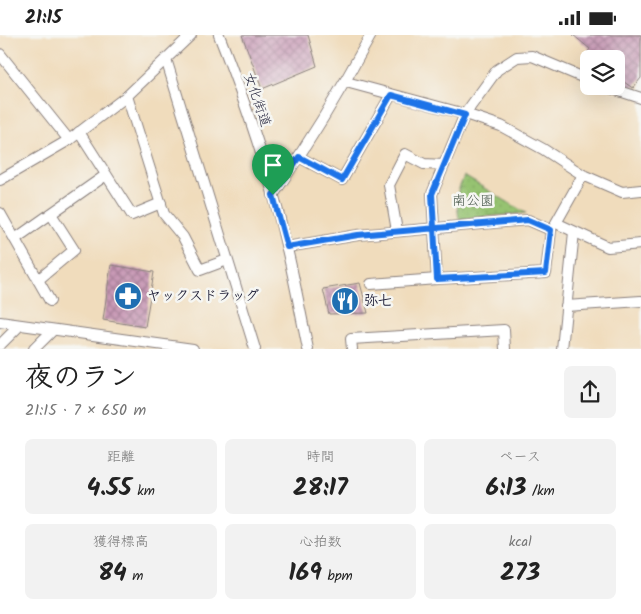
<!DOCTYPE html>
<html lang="ja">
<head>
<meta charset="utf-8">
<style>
  :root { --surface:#fff; --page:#f2f2f2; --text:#222; --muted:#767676 }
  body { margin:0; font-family:Kalam,"Klee One",sans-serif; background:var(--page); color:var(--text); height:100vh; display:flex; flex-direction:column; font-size:19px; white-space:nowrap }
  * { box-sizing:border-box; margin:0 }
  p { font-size:16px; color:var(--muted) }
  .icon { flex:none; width:28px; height:28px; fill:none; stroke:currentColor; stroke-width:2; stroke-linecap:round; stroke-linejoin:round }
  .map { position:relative; height:314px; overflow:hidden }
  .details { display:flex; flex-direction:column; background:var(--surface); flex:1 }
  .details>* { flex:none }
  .fabs { position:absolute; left:580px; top:15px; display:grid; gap:10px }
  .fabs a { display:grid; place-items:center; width:45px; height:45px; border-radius:8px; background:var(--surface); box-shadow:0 5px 20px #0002; font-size:25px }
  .pin { position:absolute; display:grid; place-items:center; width:42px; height:42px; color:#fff; margin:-51px -21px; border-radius:50% 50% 50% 0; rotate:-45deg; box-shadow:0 0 5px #0007 }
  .pin .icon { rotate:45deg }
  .round { display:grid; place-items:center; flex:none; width:52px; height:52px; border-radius:8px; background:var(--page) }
  .head { display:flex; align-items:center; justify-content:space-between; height:85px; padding:0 25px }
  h1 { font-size:28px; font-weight:800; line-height:38px }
  .stats { display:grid; grid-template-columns:repeat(3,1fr); gap:8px; height:85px; padding:5px 25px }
  .stats div { display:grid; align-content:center; border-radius:8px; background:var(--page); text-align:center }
  .stats b { font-size:25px; font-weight:800 }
  .stats small { font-size:14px; font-weight:400 }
  .stats p { font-size:14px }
  .status { display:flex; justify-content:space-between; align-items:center; height:35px; padding:0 25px; background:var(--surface); direction:ltr }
  .status svg { height:14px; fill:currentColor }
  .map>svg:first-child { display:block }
</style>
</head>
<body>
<div class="status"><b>21:15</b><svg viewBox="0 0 49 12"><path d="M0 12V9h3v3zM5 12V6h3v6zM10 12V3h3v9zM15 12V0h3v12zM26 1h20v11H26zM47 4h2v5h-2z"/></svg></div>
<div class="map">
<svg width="641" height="314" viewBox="0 0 641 314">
  <defs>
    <pattern id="park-dots" width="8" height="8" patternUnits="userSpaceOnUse" patternTransform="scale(1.25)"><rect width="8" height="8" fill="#96c371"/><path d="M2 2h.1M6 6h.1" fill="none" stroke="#81a763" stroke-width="1.8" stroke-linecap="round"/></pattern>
    <pattern id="building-cross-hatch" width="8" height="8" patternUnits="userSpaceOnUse" patternTransform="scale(1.25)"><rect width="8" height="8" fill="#c899b5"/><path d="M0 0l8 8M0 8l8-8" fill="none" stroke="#a27c94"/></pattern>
  </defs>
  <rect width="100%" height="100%" fill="#f6f6f2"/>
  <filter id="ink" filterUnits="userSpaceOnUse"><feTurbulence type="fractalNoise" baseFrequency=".02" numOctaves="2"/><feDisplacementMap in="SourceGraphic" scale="10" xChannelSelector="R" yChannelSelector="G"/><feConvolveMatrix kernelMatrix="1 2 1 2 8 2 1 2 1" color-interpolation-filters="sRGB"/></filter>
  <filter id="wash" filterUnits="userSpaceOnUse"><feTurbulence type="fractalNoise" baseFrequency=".0096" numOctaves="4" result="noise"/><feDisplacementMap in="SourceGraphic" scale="20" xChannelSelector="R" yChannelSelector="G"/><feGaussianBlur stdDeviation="1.12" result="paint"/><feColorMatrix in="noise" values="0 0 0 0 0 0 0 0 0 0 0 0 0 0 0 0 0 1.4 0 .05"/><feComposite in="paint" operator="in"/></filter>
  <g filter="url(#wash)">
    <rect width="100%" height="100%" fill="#f0dcbc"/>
    <!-- park -->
    <path fill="url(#park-dots)" stroke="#5c7256" d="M 464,141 L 526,178 L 459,184 L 456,161 Z"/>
    <g id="blocks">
      <!-- building -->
      <g fill="url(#building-cross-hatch)">
        <path d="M 242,0 L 308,0 L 317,31 L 262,54 Z"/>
        <path d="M 573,0 L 641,0 L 641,43 L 633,53 L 631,52 L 616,41 L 616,24 L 594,24 L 587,18 L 590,14 Z"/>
        <path d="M 111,230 L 154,237 L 145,292 L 103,285 Z"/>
        <path d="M 360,248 L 368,278 L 329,279 L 323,254 Z"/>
      </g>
    </g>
  </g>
  <g filter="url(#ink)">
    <use href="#blocks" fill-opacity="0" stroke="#897f7c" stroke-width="1"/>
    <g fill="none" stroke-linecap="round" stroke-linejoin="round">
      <!-- minor casing -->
      <g stroke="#897f7c" stroke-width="12">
        <g id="minor">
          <path d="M 219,0 C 246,69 271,141 287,214 C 295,247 301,281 308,314"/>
          <path d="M 0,19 L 69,105"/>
          <path d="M 166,24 L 255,314"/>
          <path d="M 346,47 L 465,79 L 501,91 L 543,114 L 583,140 L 622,157 L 641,155"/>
          <path d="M 604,51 L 641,63"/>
          <path d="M 127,61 L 164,179 L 183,202 L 200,235 L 227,225"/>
          <path d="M 79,97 L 132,180 L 161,168"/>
          <path d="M 299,122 L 342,145 L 391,60"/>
          <path d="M 583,140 L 556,188 L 608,212 L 641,209"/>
          <path d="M 0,145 L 69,105 L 127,61 L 191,0"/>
          <path d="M 273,160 C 309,108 341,55 371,0"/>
          <path d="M 0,178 L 50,266"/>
          <path d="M 397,196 L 389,150 L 405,119 L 424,129 L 444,130"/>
          <path d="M 15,204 L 106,140"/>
          <path d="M 287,212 L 358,200 L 528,185 L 551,195 L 546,238 L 437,244 L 371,249"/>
          <path d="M 437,244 L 432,159 L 465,79 L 497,35 L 517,22 L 532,21 L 589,45"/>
          <path d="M 38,245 L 74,215 L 51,179"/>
          <path d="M 566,271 L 641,266"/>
          <path d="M 0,287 L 193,314"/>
          <path d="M 0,310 L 20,290"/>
          <path d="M 34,314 L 53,295"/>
          <path d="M 352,314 L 351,304 L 504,295 L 505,314"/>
          <path d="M 562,314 L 574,197"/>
        </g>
      </g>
      <!-- minor -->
      <use href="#minor" stroke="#fff" stroke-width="10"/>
    </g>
  </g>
  <g fill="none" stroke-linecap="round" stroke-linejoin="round" filter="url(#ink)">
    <!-- route casing -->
    <g stroke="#fff" stroke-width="10">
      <path id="route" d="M 273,160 L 287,212 L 358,200 L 528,185 L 551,195 L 546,238 L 437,244 L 432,159 L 465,80 L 391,60 L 342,145 L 299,122 L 273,160"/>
    </g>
    <!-- route -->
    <use href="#route" stroke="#1a73e8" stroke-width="6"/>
  </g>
  <!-- icons -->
  <defs>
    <g id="pharmacy-disc" transform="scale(1.4375)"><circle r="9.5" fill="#1f6fb2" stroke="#f6f6f2"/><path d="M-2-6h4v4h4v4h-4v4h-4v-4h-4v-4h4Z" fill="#fff"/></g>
    <g id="restaurant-disc" transform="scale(1.4375)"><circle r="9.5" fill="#1f6fb2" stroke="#f6f6f2"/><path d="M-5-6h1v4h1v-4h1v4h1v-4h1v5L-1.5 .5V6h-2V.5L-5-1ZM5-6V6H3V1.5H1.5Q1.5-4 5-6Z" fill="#fff"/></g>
  </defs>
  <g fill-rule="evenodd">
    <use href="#pharmacy-disc" x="128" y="261"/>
    <use href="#restaurant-disc" x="345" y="266"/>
  </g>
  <g text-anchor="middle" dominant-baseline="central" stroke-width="5" stroke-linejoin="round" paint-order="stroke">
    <!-- street labels -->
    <g font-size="14" fill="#22223b" stroke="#f6f6f2">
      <text transform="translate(257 65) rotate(71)">女化街道</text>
    </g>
    <!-- park labels -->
    <g font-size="14" fill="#4b5a4e" stroke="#f6f6f2">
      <text x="473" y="166">南公園</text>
    </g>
    <!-- poi labels -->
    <g font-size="14" font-weight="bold" fill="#22223b" stroke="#f6f6f2" text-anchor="start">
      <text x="147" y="261">ヤックスドラッグ</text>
      <text x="364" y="266">弥七</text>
    </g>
  </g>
</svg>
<div class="fabs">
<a><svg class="icon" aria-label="layers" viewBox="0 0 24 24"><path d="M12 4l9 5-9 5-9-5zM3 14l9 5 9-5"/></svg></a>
</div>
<div class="pin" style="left:273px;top:160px;background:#1e9e55"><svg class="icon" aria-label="arrive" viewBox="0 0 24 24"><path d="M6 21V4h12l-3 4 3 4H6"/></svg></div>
</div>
<section class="details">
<div class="head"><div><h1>夜のラン</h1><p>21:15 · 7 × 650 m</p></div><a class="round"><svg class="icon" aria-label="share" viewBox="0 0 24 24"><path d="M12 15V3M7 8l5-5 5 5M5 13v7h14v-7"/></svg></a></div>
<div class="stats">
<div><p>距離</p><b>4.55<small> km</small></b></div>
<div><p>時間</p><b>28:17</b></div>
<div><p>ペース</p><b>6:13<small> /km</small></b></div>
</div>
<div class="stats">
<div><p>獲得標高</p><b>84<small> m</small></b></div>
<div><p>心拍数</p><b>169<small> bpm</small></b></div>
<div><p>kcal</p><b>273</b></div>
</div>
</section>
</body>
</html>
